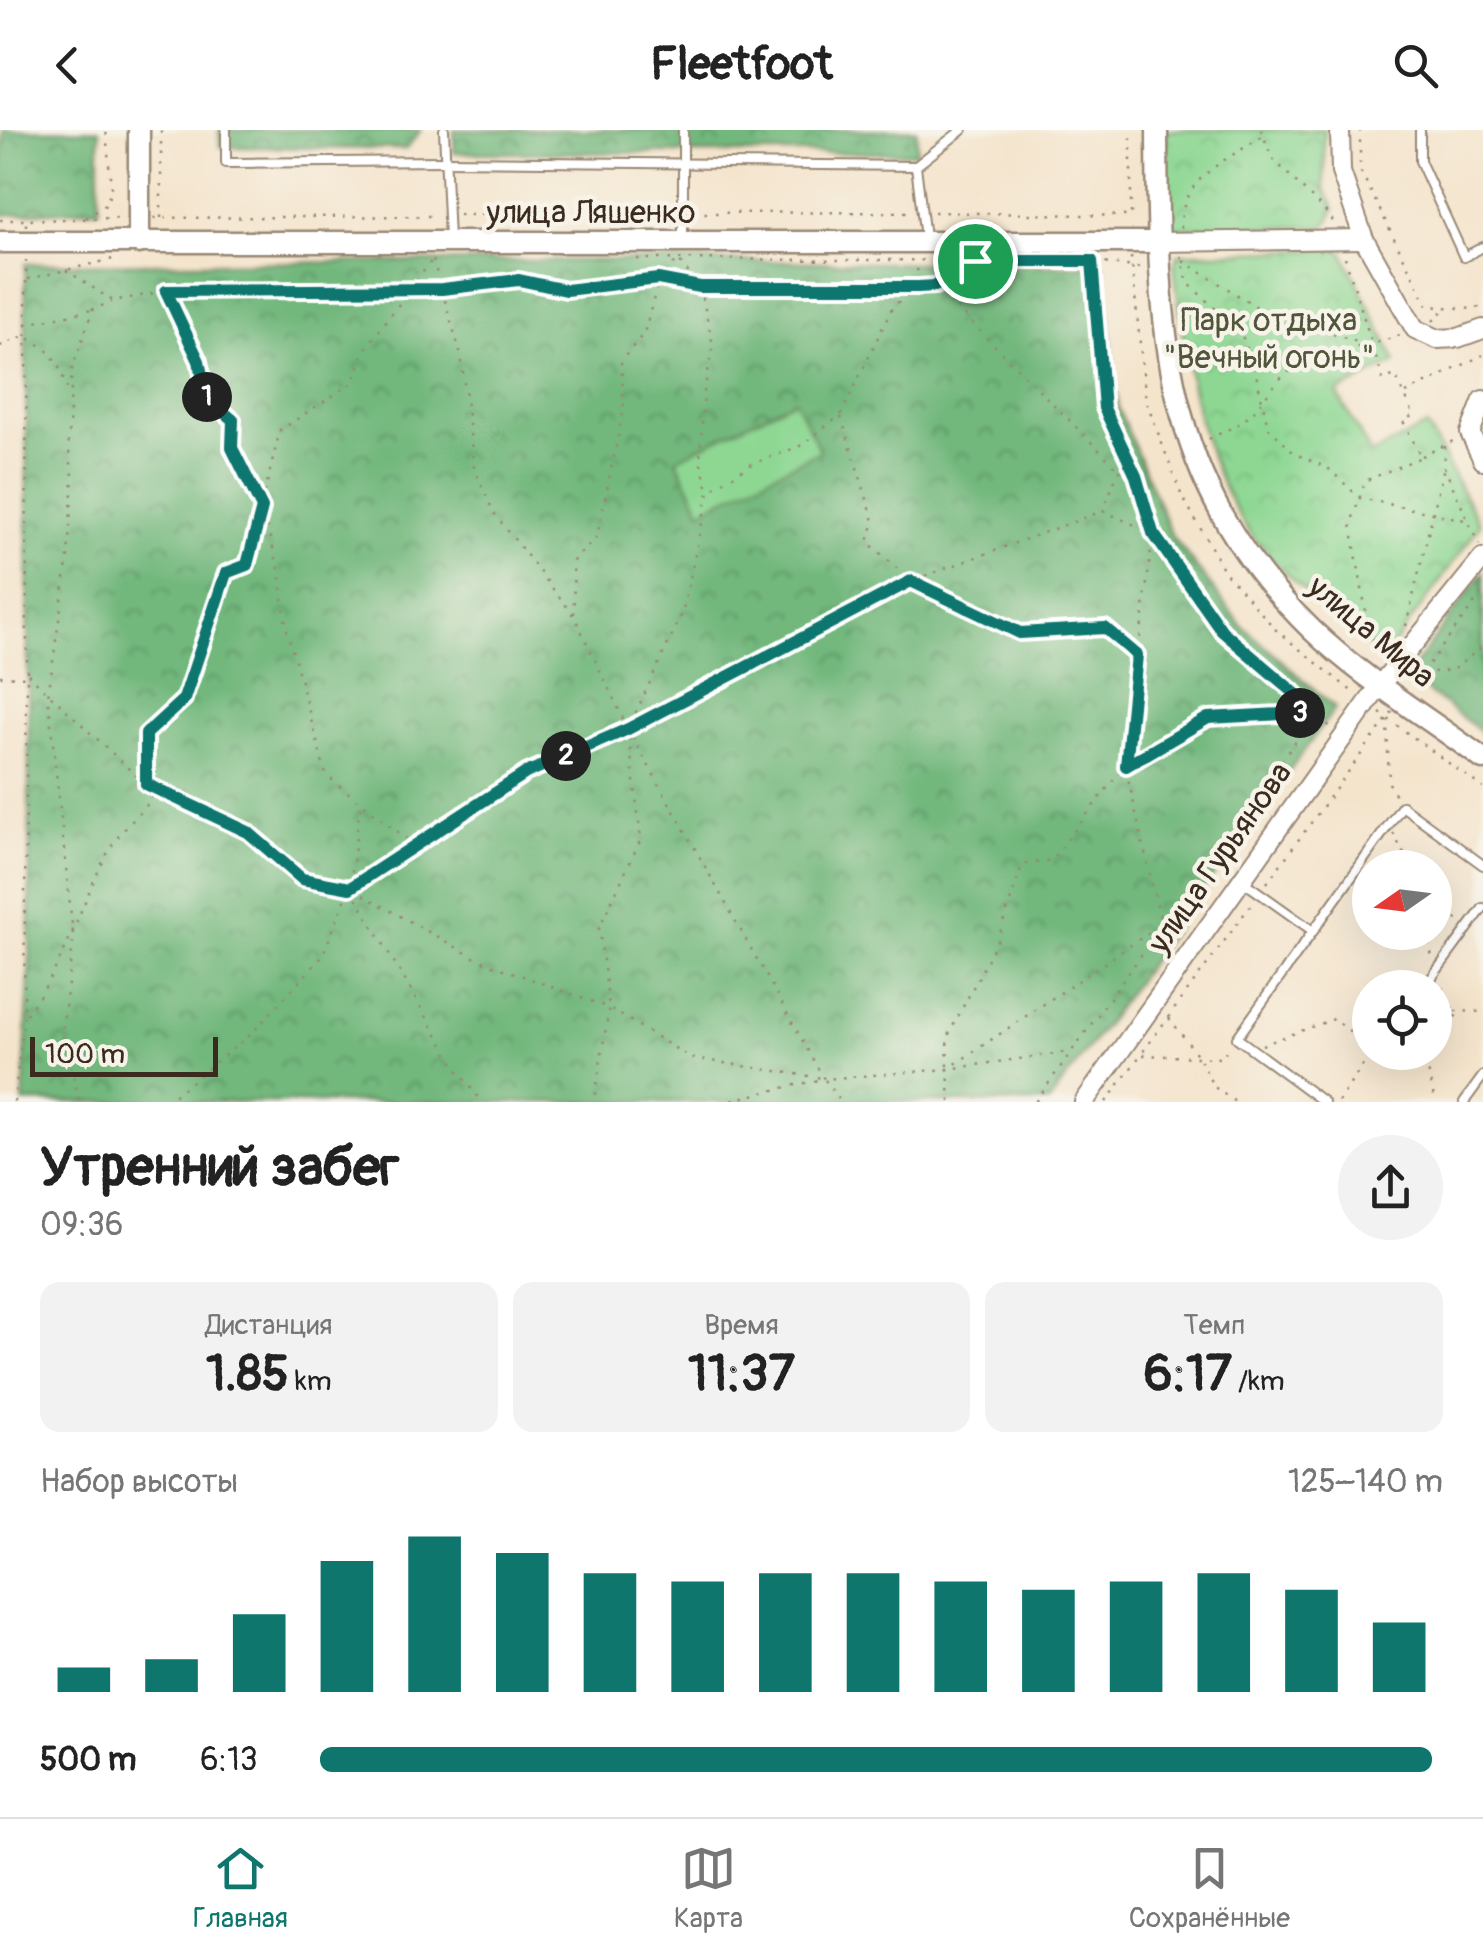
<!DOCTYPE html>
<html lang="ru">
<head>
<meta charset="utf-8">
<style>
  :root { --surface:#fff; --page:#f2f2f2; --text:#222; --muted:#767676; --line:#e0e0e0; --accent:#0f766e }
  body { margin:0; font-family:Pangolin,sans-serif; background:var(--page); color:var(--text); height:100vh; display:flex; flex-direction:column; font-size:38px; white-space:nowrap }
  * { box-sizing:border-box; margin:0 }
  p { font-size:32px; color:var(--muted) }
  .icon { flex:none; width:55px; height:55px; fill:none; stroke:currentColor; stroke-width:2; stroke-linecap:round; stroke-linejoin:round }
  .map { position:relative; height:972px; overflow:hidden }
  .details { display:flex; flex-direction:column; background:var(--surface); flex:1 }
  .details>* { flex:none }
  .needle { width:65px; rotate:256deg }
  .tools { position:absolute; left:1352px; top:720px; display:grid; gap:20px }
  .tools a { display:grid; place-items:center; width:100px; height:100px; border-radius:50%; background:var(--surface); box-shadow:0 10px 40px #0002; font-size:50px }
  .scale { position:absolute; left:30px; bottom:25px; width:188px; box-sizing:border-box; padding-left:10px; border:5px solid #3b2a1e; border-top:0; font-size:28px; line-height:35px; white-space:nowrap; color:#3b2a1e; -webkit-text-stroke:8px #f7f3e8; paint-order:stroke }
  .pin { position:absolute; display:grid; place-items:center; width:85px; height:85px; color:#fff; margin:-42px; border:5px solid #fff; border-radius:50%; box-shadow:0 2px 10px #0007 }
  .km { position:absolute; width:50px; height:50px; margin:-25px; border-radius:50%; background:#222; color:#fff; font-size:28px; line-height:50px; text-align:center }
  .round { display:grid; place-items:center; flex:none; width:105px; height:105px; border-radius:52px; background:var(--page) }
  .summary { display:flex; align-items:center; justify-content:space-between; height:170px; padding:0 40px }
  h1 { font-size:55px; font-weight:800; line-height:75px }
  .metrics { display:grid; grid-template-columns:repeat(3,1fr); gap:15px; height:170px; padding:10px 40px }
  .metrics div { display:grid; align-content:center; border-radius:20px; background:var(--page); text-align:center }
  .metrics b { font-size:50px; font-weight:800 }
  .metrics small { font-size:28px; font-weight:400 }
  .metrics p { font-size:28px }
  .chart { height:280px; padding:20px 40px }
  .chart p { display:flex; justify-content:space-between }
  .chart svg { width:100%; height:180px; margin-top:10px; stroke:var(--accent); stroke-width:6 }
  ul { padding:0 40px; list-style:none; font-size:32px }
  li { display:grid; grid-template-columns:160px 120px 1fr; align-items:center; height:75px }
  li i { height:25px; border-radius:12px; background:var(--accent) }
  header { display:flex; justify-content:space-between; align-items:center; height:130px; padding:0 40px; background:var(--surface); font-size:45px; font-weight:800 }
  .tab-bar { display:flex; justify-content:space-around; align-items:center; height:140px; border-top:2px solid var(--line); background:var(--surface); font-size:28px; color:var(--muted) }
  .tab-bar a { display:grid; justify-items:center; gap:5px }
  .tab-bar .selected { color:var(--accent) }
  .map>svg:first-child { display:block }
</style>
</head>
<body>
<header><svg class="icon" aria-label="back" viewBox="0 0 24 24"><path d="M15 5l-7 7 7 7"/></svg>Fleetfoot<svg class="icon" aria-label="search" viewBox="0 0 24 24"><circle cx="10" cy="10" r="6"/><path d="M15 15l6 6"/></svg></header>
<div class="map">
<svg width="1483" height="972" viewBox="0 0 1483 972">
  <defs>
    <pattern id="forest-crowns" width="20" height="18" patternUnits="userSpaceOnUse" patternTransform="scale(2.5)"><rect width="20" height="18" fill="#72b87d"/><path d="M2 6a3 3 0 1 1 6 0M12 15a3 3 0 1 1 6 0" fill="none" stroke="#5f9666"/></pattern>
    <pattern id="park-crowns" width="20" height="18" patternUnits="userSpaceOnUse" patternTransform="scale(2.5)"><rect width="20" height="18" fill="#8dd793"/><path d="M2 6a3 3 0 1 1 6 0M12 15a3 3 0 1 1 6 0" fill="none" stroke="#7bb97e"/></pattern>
  </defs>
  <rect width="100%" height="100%" fill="#f7f3e8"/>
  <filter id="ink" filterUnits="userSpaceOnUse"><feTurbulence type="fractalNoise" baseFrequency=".01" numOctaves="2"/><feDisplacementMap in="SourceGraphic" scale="20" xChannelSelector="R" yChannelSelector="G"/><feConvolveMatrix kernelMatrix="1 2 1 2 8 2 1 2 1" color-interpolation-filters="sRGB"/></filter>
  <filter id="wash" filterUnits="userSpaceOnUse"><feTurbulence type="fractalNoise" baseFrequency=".0048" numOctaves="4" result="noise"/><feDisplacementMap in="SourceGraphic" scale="40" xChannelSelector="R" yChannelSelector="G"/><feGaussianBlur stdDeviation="2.25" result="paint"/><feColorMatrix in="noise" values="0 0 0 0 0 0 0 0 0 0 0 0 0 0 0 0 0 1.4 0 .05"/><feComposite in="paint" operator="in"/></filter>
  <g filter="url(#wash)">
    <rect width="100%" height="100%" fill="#f4e4cc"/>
    <!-- forest -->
    <g fill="url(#forest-crowns)" stroke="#56714e" stroke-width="2.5">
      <path d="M 3,0 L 99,0 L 99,79 L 0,85 Z"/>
      <path d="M 219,0 L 421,0 L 406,19 L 220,17 Z"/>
      <rect x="454" y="0" width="463" height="23"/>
      <path d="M 678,130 L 1104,136 L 1118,278 L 1172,406 L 1241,495 L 1335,578 L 1049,972 L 23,972 L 30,821 L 25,134 Z"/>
      <path d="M 1483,442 L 1483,603 L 1407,546 Z"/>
    </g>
    <!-- park -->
    <g fill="url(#park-crowns)" stroke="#648058" stroke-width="2.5">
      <path d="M 1165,0 L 1324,0 L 1324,59 L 1335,79 L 1325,97 L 1165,98 Z"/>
      <path d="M 1341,119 L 1396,232 L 1337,263 L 1371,324 L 1427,296 L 1480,395 L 1390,520 L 1377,522 C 1340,491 1301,460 1268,425 C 1198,348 1186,234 1174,136 L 1178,124 Z"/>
    </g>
    <!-- pitch -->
    <path fill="#8dd793" stroke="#648058" stroke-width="2.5" d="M 795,270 L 820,321 L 701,380 L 676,329 Z"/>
  </g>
  <g filter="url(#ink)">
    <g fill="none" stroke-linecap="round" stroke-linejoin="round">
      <!-- service casing -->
      <g stroke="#988775" stroke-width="12">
        <g id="service">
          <path d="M 226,0 L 226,33 L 445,31 L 916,36 L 962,0"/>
          <path d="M 444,0 L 449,109"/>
          <path d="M 1420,0 L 1420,31 L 1464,127 L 1483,117"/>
          <path d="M 916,36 L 925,108"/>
          <path d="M 683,108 L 683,0"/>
          <path d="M 1244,752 L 1313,801"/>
          <path d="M 1424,858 L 1483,778"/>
          <path d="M 1324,972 L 1237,908 L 1402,676 L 1483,735"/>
          <path d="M 1464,972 L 1483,946"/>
        </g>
      </g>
      <!-- tertiary casing -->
      <g stroke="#988775" stroke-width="22">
        <g id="tertiary">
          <path d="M 1340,0 L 1341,42 L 1364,109 L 1415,199 L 1437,209 L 1458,208 L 1483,199"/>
          <path d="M 1158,112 L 1364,109"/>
          <path d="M 1483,270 L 1470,303 L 1483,330"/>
          <path d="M 1084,972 L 1381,554 L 1483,428"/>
        </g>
      </g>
      <!-- secondary casing -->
      <g stroke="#988775" stroke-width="25">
        <g id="secondary">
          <path d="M 1157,0 C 1158,198 1159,352 1312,500 C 1363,549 1427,587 1483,629"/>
          <path d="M 0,112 L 1158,112"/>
          <path d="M 139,113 L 139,0"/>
        </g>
      </g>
      <!-- path -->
      <g stroke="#988775" stroke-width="2.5" stroke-dasharray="2.5 8" stroke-linecap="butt">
        <path d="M 1261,0 L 1272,28 L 1331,87 L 1334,95"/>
        <path d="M 1360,0 L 1360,40 L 1428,176 L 1475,179 L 1483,175"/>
        <path d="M 934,82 L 1131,86 L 1131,0"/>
        <path d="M 694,83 L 911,82"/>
        <path d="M 459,85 L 671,83"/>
        <path d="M 86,88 L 107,74 L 111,57 L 106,0"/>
        <path d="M 154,88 L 436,86"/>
        <path d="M 161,88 L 161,0"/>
        <path d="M 0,90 L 24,90"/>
        <path d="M 26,96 L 26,90 L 121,88"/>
        <path d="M 1181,98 C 1180,48 1224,32 1261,7 L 1266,0"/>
        <path d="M 1181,126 L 1188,153 L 1241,203 L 1256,244 L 1268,297 L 1294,323 L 1329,339 L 1360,368 L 1465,390"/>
        <path d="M 1131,127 L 1146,271 L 1181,364 L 1225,442 L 1277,501 L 1354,563"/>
        <path d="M 1345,127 L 1383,250 L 1395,245 L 1414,285 L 1403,291 L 1421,327 L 1365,351 L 1351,394 L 1368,494 L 1377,519 L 1389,522"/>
        <path d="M 637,129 L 1092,131 L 1104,277 L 1136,346 L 1153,403 L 1222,501 L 1317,582 L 1035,972"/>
        <path d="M 433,130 L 461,225 L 474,338 L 494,383 L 574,486 L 628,599 L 682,484 L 709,361 L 750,335 L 800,316 L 841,285 L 893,176 L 918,157 L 917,133"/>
        <path d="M 1183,131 L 1265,182 L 1370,216"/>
        <path d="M 1095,132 L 1142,138"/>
        <path d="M 66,140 L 113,171 L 167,161 L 442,159 L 519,149 L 565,160 L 659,149 L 700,157 L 935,156 L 1119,340 L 1133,346"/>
        <path d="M 28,149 L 113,129"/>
        <path d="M 935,156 L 974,132"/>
        <path d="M 167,162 L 199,231 L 207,269 L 233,290 L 232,318 L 262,378 L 281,447 L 286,497 L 326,645 L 417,717 L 350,758"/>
        <path d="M 1433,191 L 1445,178"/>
        <path d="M 26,194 L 91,180"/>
        <path d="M 0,216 L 24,206 C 55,221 58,232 69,264"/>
        <path d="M 1406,263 L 1483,225"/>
        <path d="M 841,287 L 874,391 L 868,412 L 911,451 L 1020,503 L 1105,498 L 1137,525"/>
        <path d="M 1209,309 C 1220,303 1233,298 1243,291 C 1260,279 1271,253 1291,240 C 1318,223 1370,217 1403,204"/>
        <path d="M 1445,316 L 1444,337 L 1479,415"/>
        <path d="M 1422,326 L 1455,310"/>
        <path d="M 1119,340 L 1103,381 L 911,451 L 628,599 L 824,949 L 948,939 L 1156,798"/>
        <path d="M 1103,381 L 1153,403 L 1125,635 L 1161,793"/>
        <path d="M 574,484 L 573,431 L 597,407 L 624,278 L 621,231 L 644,203 L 659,149 L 678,130 L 700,157 L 713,215 L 704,262 L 700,330 L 708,359"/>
        <path d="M 1406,496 L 1444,337"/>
        <path d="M 1412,538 L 1422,543 L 1412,556"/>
        <path d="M 1423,542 L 1483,462"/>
        <path d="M 1423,543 L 1453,540 L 1483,516"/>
        <path d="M 28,544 L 146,655 L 248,703 L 301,749 L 350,758 L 477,829 L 609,878 L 594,972"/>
        <path d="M 0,546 L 27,547"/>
        <path d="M 1380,583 L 1483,658"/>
        <path d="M 1387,590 L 1389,653 L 1398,669"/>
        <path d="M 1393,703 L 1411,738"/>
        <path d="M 417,717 L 526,643 L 628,599 L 641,709 L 599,798 L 609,878 L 691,928 L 822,948"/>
        <path d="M 1267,753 L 1392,582"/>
        <path d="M 351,759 L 459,942 L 482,972"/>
        <path d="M 1435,785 L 1461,790"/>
        <path d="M 1365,787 L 1370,787"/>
        <path d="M 1427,802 L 1432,827"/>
        <path d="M 73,804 L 48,566 L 68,428 L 73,345 L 68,316 L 72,239 L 93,179 L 112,172"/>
        <path d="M 73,812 L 62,903 L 80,972"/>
        <path d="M 1455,881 L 1483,882"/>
        <path d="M 26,884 C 66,835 78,778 107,724 C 117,704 137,687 151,670 L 146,655 L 146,604 L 185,569 L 226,443 L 247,435 L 280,300 L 354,252 L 363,222 L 432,130"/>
        <path d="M 1169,888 L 1199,927 L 1213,956 L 1235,972"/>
        <path d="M 1435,896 L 1456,886 L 1441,854"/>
        <path d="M 1262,915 L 1334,889 L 1370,917"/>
        <path d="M 1378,922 L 1382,922"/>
        <path d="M 1424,922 L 1435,972"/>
        <path d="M 1143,925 L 1221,928 L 1230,917"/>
        <path d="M 948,936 L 947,908 L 998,809 L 1022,735 L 1052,730 L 1125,635 L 1209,588 L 1317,582 L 1330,597"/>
        <path d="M 825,950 L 841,972"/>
        <path d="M 14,972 L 24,886 L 27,547 L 26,129"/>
        <path d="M 166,972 L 251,904 L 322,827 L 350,758 L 360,676"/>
        <path d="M 722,972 L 818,950"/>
        <path d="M 950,972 L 948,939 L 1068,922"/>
        <path d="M 1106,972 L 1253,772"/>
        <path d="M 1338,972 L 1372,922"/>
      </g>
      <!-- service -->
      <use href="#service" stroke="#fff" stroke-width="8"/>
      <!-- tertiary -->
      <use href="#tertiary" stroke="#fff" stroke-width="18"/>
      <!-- secondary -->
      <use href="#secondary" stroke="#fff" stroke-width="20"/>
    </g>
  </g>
  <g fill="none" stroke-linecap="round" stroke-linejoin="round" filter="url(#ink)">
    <!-- route casing -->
    <g stroke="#fff" stroke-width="20">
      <path id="route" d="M 975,131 L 1092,131 L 1104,278 L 1136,346 L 1153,403 L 1222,501 L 1317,582 L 1208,588 L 1126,636 L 1137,525 L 1105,498 L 1020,503 L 911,451 L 628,599 L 526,643 L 350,758 L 302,749 L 248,702 L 146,654 L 146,604 L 184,569 L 226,443 L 247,435 L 262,378 L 232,318 L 233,290 L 207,268 L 199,231 L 166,161 L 442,159 L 519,150 L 566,160 L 658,149 L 700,157 L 918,157 L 935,156 Z"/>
    </g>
    <!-- route -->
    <use href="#route" stroke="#0f766e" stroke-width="12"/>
  </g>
  <g text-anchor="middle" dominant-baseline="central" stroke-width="9" stroke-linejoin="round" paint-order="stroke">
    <!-- street labels -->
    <g font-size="32" fill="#3b2a1e" stroke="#f7f3e8">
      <text x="591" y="83">улица Ляшенко</text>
      <text transform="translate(1371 502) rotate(40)">улица Мира</text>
      <text transform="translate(1220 728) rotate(-55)">улица Гурьянова</text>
    </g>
    <!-- park labels -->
    <g font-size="32" fill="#50553b" stroke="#f7f3e8">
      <text x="1269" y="191">Парк отдыха<tspan x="1269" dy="37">"Вечный огонь"</tspan></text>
    </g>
  </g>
</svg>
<div class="tools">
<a><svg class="needle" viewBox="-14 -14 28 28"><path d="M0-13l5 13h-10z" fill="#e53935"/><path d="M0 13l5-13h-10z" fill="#767676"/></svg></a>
<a><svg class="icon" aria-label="locate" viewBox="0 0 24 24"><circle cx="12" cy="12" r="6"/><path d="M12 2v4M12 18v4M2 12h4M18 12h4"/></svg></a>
</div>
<div class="scale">100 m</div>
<div class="pin" style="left:975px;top:131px;background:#1e9e55"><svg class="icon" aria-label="arrive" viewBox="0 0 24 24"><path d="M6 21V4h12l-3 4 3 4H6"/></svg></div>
<b class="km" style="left:207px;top:267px">1</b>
<b class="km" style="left:566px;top:626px">2</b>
<b class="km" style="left:1300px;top:583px">3</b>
</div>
<section class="details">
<div class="summary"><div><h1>Утренний забег</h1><p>09:36</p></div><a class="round"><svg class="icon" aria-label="share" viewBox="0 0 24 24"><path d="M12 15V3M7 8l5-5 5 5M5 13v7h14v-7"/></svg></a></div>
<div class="metrics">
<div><p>Дистанция</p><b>1.85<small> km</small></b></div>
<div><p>Время</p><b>11:37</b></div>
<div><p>Темп</p><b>6:17<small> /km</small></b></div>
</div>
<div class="chart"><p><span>Набор высоты</span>125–140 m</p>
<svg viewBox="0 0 160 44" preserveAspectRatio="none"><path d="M5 44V38M15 44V36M25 44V25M35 44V12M45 44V6M55 44V10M65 44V15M75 44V17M85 44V15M95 44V15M105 44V17M115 44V19M125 44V17M135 44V15M145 44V19M155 44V27"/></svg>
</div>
<ul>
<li><b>500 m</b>6:13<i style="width:99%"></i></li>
</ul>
</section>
<nav class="tab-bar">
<a class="selected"><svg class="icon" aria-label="home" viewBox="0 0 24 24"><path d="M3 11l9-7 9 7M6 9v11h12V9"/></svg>Главная</a>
<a><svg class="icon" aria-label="map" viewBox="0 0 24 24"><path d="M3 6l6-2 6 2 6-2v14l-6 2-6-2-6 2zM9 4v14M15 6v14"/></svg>Карта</a>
<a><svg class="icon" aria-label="saved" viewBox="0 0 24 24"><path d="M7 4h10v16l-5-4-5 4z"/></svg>Сохранённые</a>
</nav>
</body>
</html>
